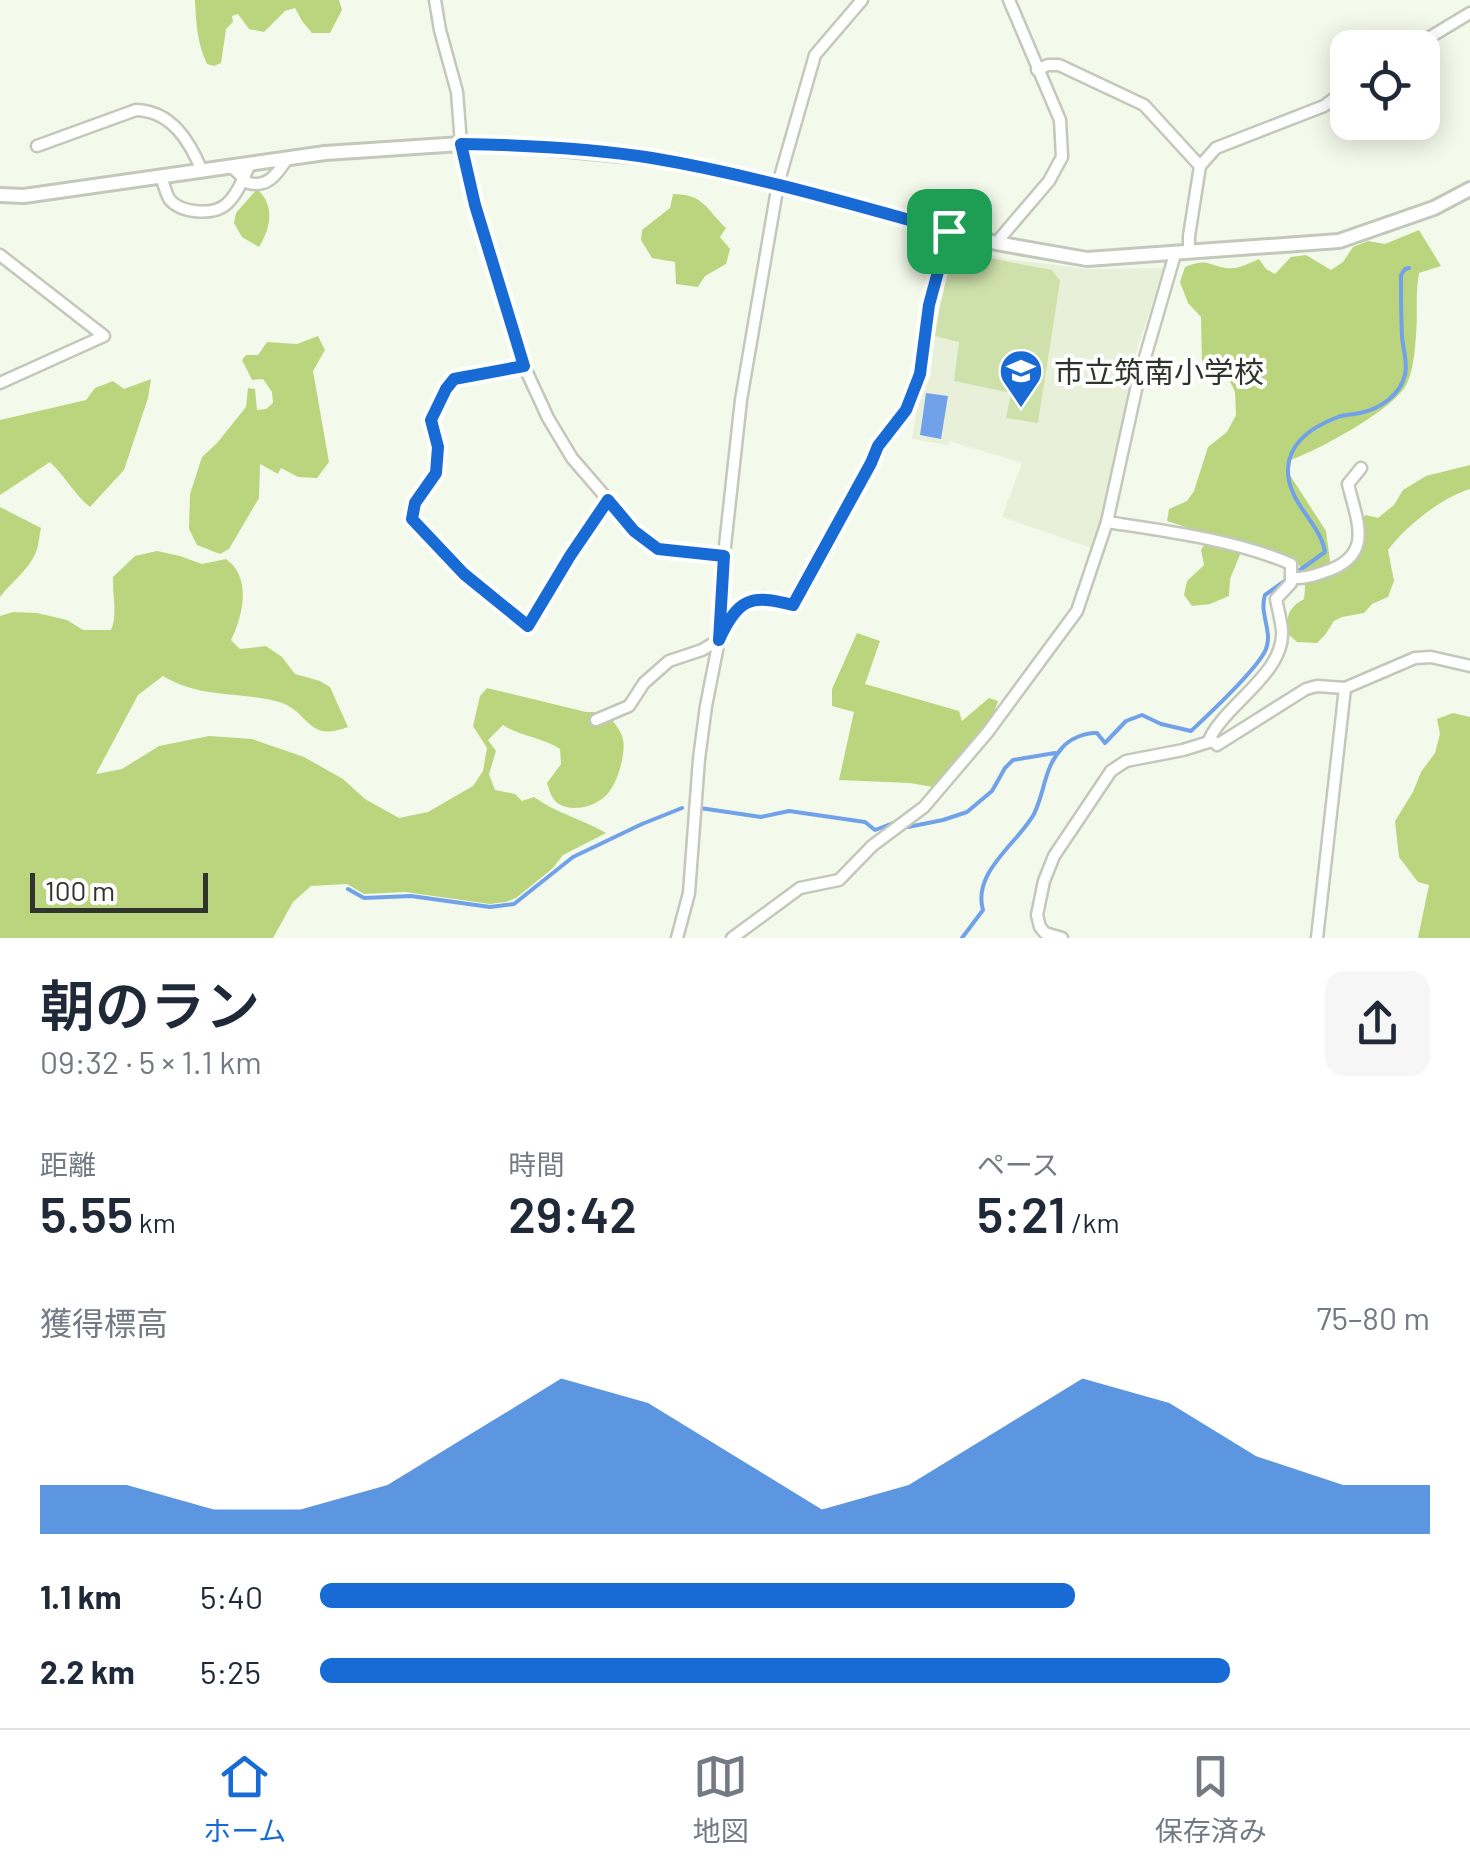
<!DOCTYPE html>
<html lang="ja">
<head>
<meta charset="utf-8">
<style>
  :root { --surface:#fff; --page:#f6f6f7; --text:#1f2937; --muted:#747a83; --line:#e0e1e3; --accent:#186bd5 }
  body { margin:0; font-family:Barlow,"Noto Sans JP",sans-serif; background:var(--page); color:var(--text); height:100vh; display:flex; flex-direction:column; font-size:38px; white-space:nowrap }
  * { box-sizing:border-box; margin:0 }
  p { font-size:32px; color:var(--muted) }
  .icon { flex:none; width:55px; height:55px; fill:none; stroke:currentColor; stroke-width:2; stroke-linecap:round; stroke-linejoin:round }
  .map { position:relative; height:938px; overflow:hidden }
  .panel { display:flex; flex-direction:column; background:var(--surface); flex:1 }
  .panel>* { flex:none }
  .tools { position:absolute; left:1330px; top:30px; display:grid; gap:20px }
  .tools a { display:grid; place-items:center; width:110px; height:110px; border-radius:20px; background:var(--surface); box-shadow:0 5px 25px #0003; font-size:50px }
  .scale { position:absolute; left:30px; bottom:25px; width:178px; box-sizing:border-box; padding-left:10px; border:5px solid #31332d; border-top:0; font-size:28px; line-height:35px; white-space:nowrap; color:#31332d; -webkit-text-stroke:8px #fff; paint-order:stroke }
  .pin { position:absolute; display:grid; place-items:center; width:85px; height:85px; color:#fff; margin:-42px; border-radius:20px; box-shadow:0 5px 15px #0006 }
  .round { display:grid; place-items:center; flex:none; width:105px; height:105px; border-radius:20px; background:var(--page) }
  .head { display:flex; align-items:center; justify-content:space-between; height:170px; padding:0 40px }
  h1 { font-size:55px; font-weight:600; line-height:75px }
  .metrics { display:grid; grid-template-columns:repeat(3,1fr); gap:15px; height:170px; padding:10px 40px }
  .metrics div { display:grid; align-content:center }
  .metrics b { font-size:50px; font-weight:600 }
  .metrics small { font-size:28px; font-weight:400 }
  .metrics p { font-size:28px }
  .chart { height:280px; padding:20px 40px }
  .chart p { display:flex; justify-content:space-between }
  .chart svg { width:100%; height:180px; margin-top:10px; fill:var(--accent); opacity:.7 }
  ul { padding:0 40px; list-style:none; font-size:32px }
  li { display:grid; grid-template-columns:160px 120px 1fr; align-items:center; height:75px }
  li i { height:25px; border-radius:12px; background:var(--accent) }
  .tab-bar { display:flex; justify-content:space-around; align-items:center; height:140px; border-top:2px solid var(--line); background:var(--surface); font-size:28px; color:var(--muted) }
  .tab-bar a { display:grid; justify-items:center; gap:5px }
  .tab-bar .on { color:var(--accent) }
  .map>svg:first-child { display:block }
</style>
</head>
<body>
<div class="map">
<svg width="1470" height="938" viewBox="0 0 1470 938">
  <rect width="100%" height="100%" fill="#f4faeb"/>
  <!-- built -->
  <path fill="#e8f0da" d="M 950,243 L 1005,259 L 1088,269 L 1164,268 L 1135,356 L 1104,515 L 1094,549 L 1002,517 L 1022,463 L 949,441 L 948,445 L 912,439 L 936,291 Z"/>
  <!-- green -->
  <path fill="#cfe1ab" d="M 952,251 L 1052,270 L 1060,281 L 1038,423 L 1006,418 L 1011,393 L 954,381 L 959,342 L 934,336 Z"/>
  <!-- forest -->
  <g fill="#bad57d">
    <path d="M 195,0 L 339,0 L 342,10 L 330,33 L 312,33 L 302,21 L 295,8 L 285,11 L 264,32 L 249,29 L 238,14 L 232,16 L 233,22 L 226,29 L 221,63 L 214,66 L 207,64 C 197,43 196,22 195,0 Z"/>
    <path d="M 257,189 C 275,205 271,228 259,247 L 242,237 L 234,223 L 236,213 Z"/>
    <path d="M 673,194 C 704,194 706,209 726,228 L 720,237 L 730,249 L 726,264 L 705,276 L 698,287 L 676,284 L 675,262 L 652,258 L 641,240 L 642,230 L 670,208 Z"/>
    <path d="M 1419,230 L 1441,266 L 1419,273 C 1415,294 1418,314 1416,335 C 1415,350 1413,375 1405,387 C 1389,412 1317,451 1288,461 L 1286,469 L 1326,531 L 1331,569 L 1339,574 C 1354,560 1353,542 1353,523 L 1366,515 L 1378,518 L 1394,505 L 1403,490 L 1426,476 L 1470,465 L 1470,489 C 1442,497 1405,527 1388,550 L 1394,581 L 1388,597 L 1372,604 L 1364,613 L 1342,617 L 1334,621 L 1325,635 L 1317,643 L 1297,642 L 1288,634 C 1286,616 1288,608 1304,599 C 1306,584 1305,575 1297,562 L 1244,545 L 1230,579 L 1229,596 L 1210,604 L 1192,606 L 1184,595 L 1187,581 L 1204,565 L 1201,550 L 1210,535 L 1167,521 L 1169,509 L 1187,501 L 1194,491 L 1208,447 L 1227,432 L 1236,415 L 1235,392 L 1229,379 L 1219,370 L 1202,364 L 1201,317 L 1188,303 L 1180,282 L 1185,267 C 1209,258 1206,265 1226,268 C 1238,270 1249,263 1259,259 L 1266,269 L 1275,274 L 1291,257 L 1306,255 L 1331,270 L 1343,262 L 1353,247 L 1368,241 L 1385,244 Z"/>
    <path d="M 318,336 L 325,350 L 313,371 L 329,462 L 317,478 L 298,477 L 281,468 L 278,474 L 260,464 L 259,498 L 229,549 L 220,554 L 197,545 L 189,529 L 190,494 L 202,457 L 217,443 L 246,407 L 248,388 L 255,389 L 257,410 L 266,409 L 273,403 L 272,392 L 263,379 L 252,380 L 242,360 L 246,355 L 258,355 L 267,342 L 297,344 Z"/>
    <path d="M 151,379 L 148,398 L 124,470 L 90,507 C 73,493 66,477 50,462 L 0,495 L 0,420 L 86,400 L 95,388 L 113,381 L 124,389 Z"/>
    <path d="M 0,507 L 41,528 C 39,536 39,545 36,552 C 29,570 11,582 0,597 Z"/>
    <path d="M 157,551 L 180,556 L 202,564 L 226,559 C 252,577 243,616 231,640 L 240,649 L 266,646 L 282,657 L 295,674 L 320,681 L 330,687 L 348,727 C 306,743 310,711 279,702 C 239,691 201,699 163,676 L 138,695 L 96,774 L 122,769 L 159,746 L 209,736 L 252,739 L 304,757 L 343,779 L 365,799 L 399,818 L 428,812 L 473,786 L 483,771 L 487,748 L 473,726 L 480,696 L 487,688 L 586,712 L 605,712 C 612,720 620,728 623,739 C 626,753 618,781 609,792 C 599,806 573,813 559,804 C 552,800 549,790 547,783 L 561,764 L 560,749 C 542,737 521,737 503,725 L 488,740 L 496,751 L 489,774 L 495,790 L 515,794 L 522,801 L 534,797 C 556,813 582,819 606,833 L 563,855 L 553,868 L 516,898 L 506,902 L 490,904 L 405,892 L 364,894 L 347,884 L 311,886 L 293,902 L 273,938 L 0,938 L 0,616 L 13,612 L 37,613 L 67,620 L 83,630 L 111,630 C 118,615 112,593 113,577 L 135,556 Z"/>
    <path d="M 857,633 L 880,641 L 865,684 L 959,711 L 962,721 L 989,698 L 998,701 C 988,734 956,763 933,787 L 910,783 L 839,780 L 854,712 L 832,706 L 832,689 Z"/>
    <path d="M 1453,713 L 1470,717 L 1470,938 L 1418,938 L 1429,885 L 1418,882 L 1399,857 L 1395,821 L 1413,792 L 1421,772 L 1435,753 L 1440,734 L 1437,719 Z"/>
  </g>
  <!-- water -->
  <path fill="#71a2e9" d="M 926,393 L 948,396 L 941,439 L 920,435 Z"/>
  <g fill="none" stroke-linecap="round" stroke-linejoin="round">
    <!-- stream -->
    <g stroke="#71a2e9" stroke-width="4">
      <path d="M 700,808 L 761,817 L 789,811 L 865,822 L 875,830 L 896,822"/>
      <path d="M 908,827 L 943,820 L 967,812 L 992,791 L 1005,768 L 1013,760 L 1055,753"/>
      <path d="M 348,889 L 364,898 L 411,896 L 490,907 L 514,904 L 573,857 L 642,824 L 682,808"/>
      <path d="M 962,938 L 983,910 C 972,872 1018,843 1034,814 C 1045,792 1044,767 1062,748 C 1069,739 1086,732 1097,733 L 1105,743 L 1126,721 L 1142,715 L 1161,724 L 1191,731 C 1209,714 1258,669 1266,649 C 1273,632 1259,614 1265,595 L 1325,552 C 1320,522 1287,503 1288,469 C 1289,441 1314,426 1338,417 C 1345,414 1353,415 1360,413 C 1380,409 1400,395 1405,375 C 1408,364 1403,348 1402,337 C 1401,316 1401,295 1401,275 L 1405,269 L 1409,268"/>
    </g>
    <!-- minor casing -->
    <g stroke="#c3c8ba" stroke-width="15">
      <g id="minor">
        <path d="M 435,0 L 440,30 L 457,92 L 461,144 L 475,205 L 524,366 L 548,418 L 572,458 L 635,531 L 658,549 L 724,555"/>
        <path d="M 1412,48 L 1470,13"/>
        <path d="M 1037,70 L 1048,65 L 1059,65 L 1144,105 L 1200,166"/>
        <path d="M 37,146 L 136,110 C 172,111 190,142 202,171"/>
        <path d="M 232,167 L 248,183 C 268,188 277,174 287,159"/>
        <path d="M 161,177 C 164,184 166,195 170,200 C 181,213 211,215 224,206 C 236,198 244,177 250,164"/>
        <path d="M 996,243 L 1049,181 L 1062,157 L 1060,120 L 1009,0"/>
        <path d="M 1189,252 L 1189,236 L 1200,166 L 1216,148 L 1324,106 L 1348,88"/>
        <path d="M 0,255 L 104,336 L 0,383"/>
        <path d="M 524,366 L 455,379 L 446,389 L 431,420 L 438,447 L 435,473 L 415,503 L 412,519 L 464,574 L 527,626 L 570,556 L 608,500"/>
        <path d="M 1107,522 C 1166,531 1236,540 1291,564 L 1291,583 L 1276,599 C 1278,609 1281,620 1282,630 C 1285,673 1228,702 1210,738 L 1217,745 L 1306,689 L 1317,686 L 1345,688 L 1317,938"/>
        <path d="M 1291,578 C 1302,579 1313,576 1324,572 C 1374,556 1358,524 1348,484 L 1361,468"/>
        <path d="M 1345,688 L 1415,658 L 1431,657 L 1470,666"/>
        <path d="M 596,720 L 629,706 L 644,683 L 669,661 L 702,650 L 719,640 L 728,620 L 745,603 L 764,597 L 793,605 L 871,463 L 878,446 L 906,409 L 920,374 L 929,305 L 949,231"/>
        <path d="M 677,938 L 689,893 L 699,759 L 706,706 L 719,640 L 724,555 L 741,400 L 778,184 L 815,55 L 862,0"/>
        <path d="M 732,938 L 800,888 L 839,880 L 872,846 L 924,807 L 987,733 L 1077,611 L 1107,522 L 1137,385 L 1175,254"/>
        <path d="M 1062,938 L 1045,933 L 1040,927 L 1037,915 L 1044,881 L 1054,856 L 1111,771 L 1126,761 L 1183,750 L 1212,741"/>
      </g>
    </g>
    <!-- tertiary casing -->
    <g stroke="#c3c8ba" stroke-width="18">
      <path id="tertiary" d="M 0,195 L 24,196 L 325,153 L 461,144 L 515,145 L 651,158 L 778,184 L 996,243 L 1087,259 L 1339,241 L 1434,208 L 1470,189"/>
    </g>
    <!-- minor -->
    <use href="#minor" stroke="#fff" stroke-width="10"/>
    <!-- tertiary -->
    <use href="#tertiary" stroke="#fff" stroke-width="12"/>
  </g>
  <g fill="none" stroke-linecap="round" stroke-linejoin="round">
    <!-- route casing -->
    <g stroke="#fff" stroke-width="20">
      <path id="route" d="M 461,144 C 525,145 589,148 652,158 C 753,175 851,204 949,231 L 929,305 L 920,374 L 906,410 L 878,446 L 871,463 L 793,605 C 751,594 738,598 719,640 L 724,556 L 658,549 L 634,531 L 608,500 L 570,556 L 528,626 L 464,574 L 412,519 L 415,503 L 436,473 L 438,447 L 431,420 L 446,389 L 454,379 L 524,366 L 475,205 Z"/>
    </g>
    <!-- route -->
    <use href="#route" stroke="#186bd5" stroke-width="12"/>
  </g>
  <!-- icons -->
  <defs>
    <g id="school-pin" transform="scale(2.25)"><path d="M0 17L-7.5 6A9.5 9.5 0 1 1 7.5 6Z" fill="#186bd5" stroke="#fff"/><path d="M0-5L7-2L0 1L-7-2ZM-4 1L0 2.5L4 1V4Q0 6-4 4Z" fill="#fff"/></g>
  </defs>
  <g fill-rule="evenodd">
    <use href="#school-pin" x="1021" y="371"/>
  </g>
  <g text-anchor="middle" dominant-baseline="central" stroke-width="8" stroke-linejoin="round" paint-order="stroke">
    <!-- poi labels -->
    <g font-size="30" fill="#31332d" stroke="#fff" text-anchor="start">
      <text x="1054" y="371">市立筑南小学校</text>
    </g>
  </g>
</svg>
<div class="tools">
<a><svg class="icon" aria-label="locate" viewBox="0 0 24 24"><circle cx="12" cy="12" r="6"/><path d="M12 2v4M12 18v4M2 12h4M18 12h4"/></svg></a>
</div>
<div class="scale">100 m</div>
<div class="pin" style="left:949px;top:231px;background:#1e9e55"><svg class="icon" aria-label="arrive" viewBox="0 0 24 24"><path d="M6 21V4h12l-3 4 3 4H6"/></svg></div>
</div>
<section class="panel">
<div class="head"><div><h1>朝のラン</h1><p>09:32 · 5 × 1.1 km</p></div><a class="round"><svg class="icon" aria-label="share" viewBox="0 0 24 24"><path d="M12 15V3M7 8l5-5 5 5M5 13v7h14v-7"/></svg></a></div>
<div class="metrics">
<div><p>距離</p><b>5.55<small> km</small></b></div>
<div><p>時間</p><b>29:42</b></div>
<div><p>ペース</p><b>5:21<small> /km</small></b></div>
</div>
<div class="chart"><p><span>獲得標高</span>75–80 m</p>
<svg viewBox="0 0 160 44" preserveAspectRatio="none"><path d="M0 44V32L10 32L20 38L30 38L40 32L50 19L60 6L70 12L80 25L90 38L100 32L110 19L120 6L130 12L140 25L150 32L160 32V44z"/></svg>
</div>
<ul>
<li><b>1.1 km</b>5:40<i style="width:68%"></i></li>
<li><b>2.2 km</b>5:25<i style="width:82%"></i></li>
</ul>
</section>
<nav class="tab-bar">
<a class="on"><svg class="icon" aria-label="home" viewBox="0 0 24 24"><path d="M3 11l9-7 9 7M6 9v11h12V9"/></svg>ホーム</a>
<a><svg class="icon" aria-label="map" viewBox="0 0 24 24"><path d="M3 6l6-2 6 2 6-2v14l-6 2-6-2-6 2zM9 4v14M15 6v14"/></svg>地図</a>
<a><svg class="icon" aria-label="saved" viewBox="0 0 24 24"><path d="M7 4h10v16l-5-4-5 4z"/></svg>保存済み</a>
</nav>
</body>
</html>
